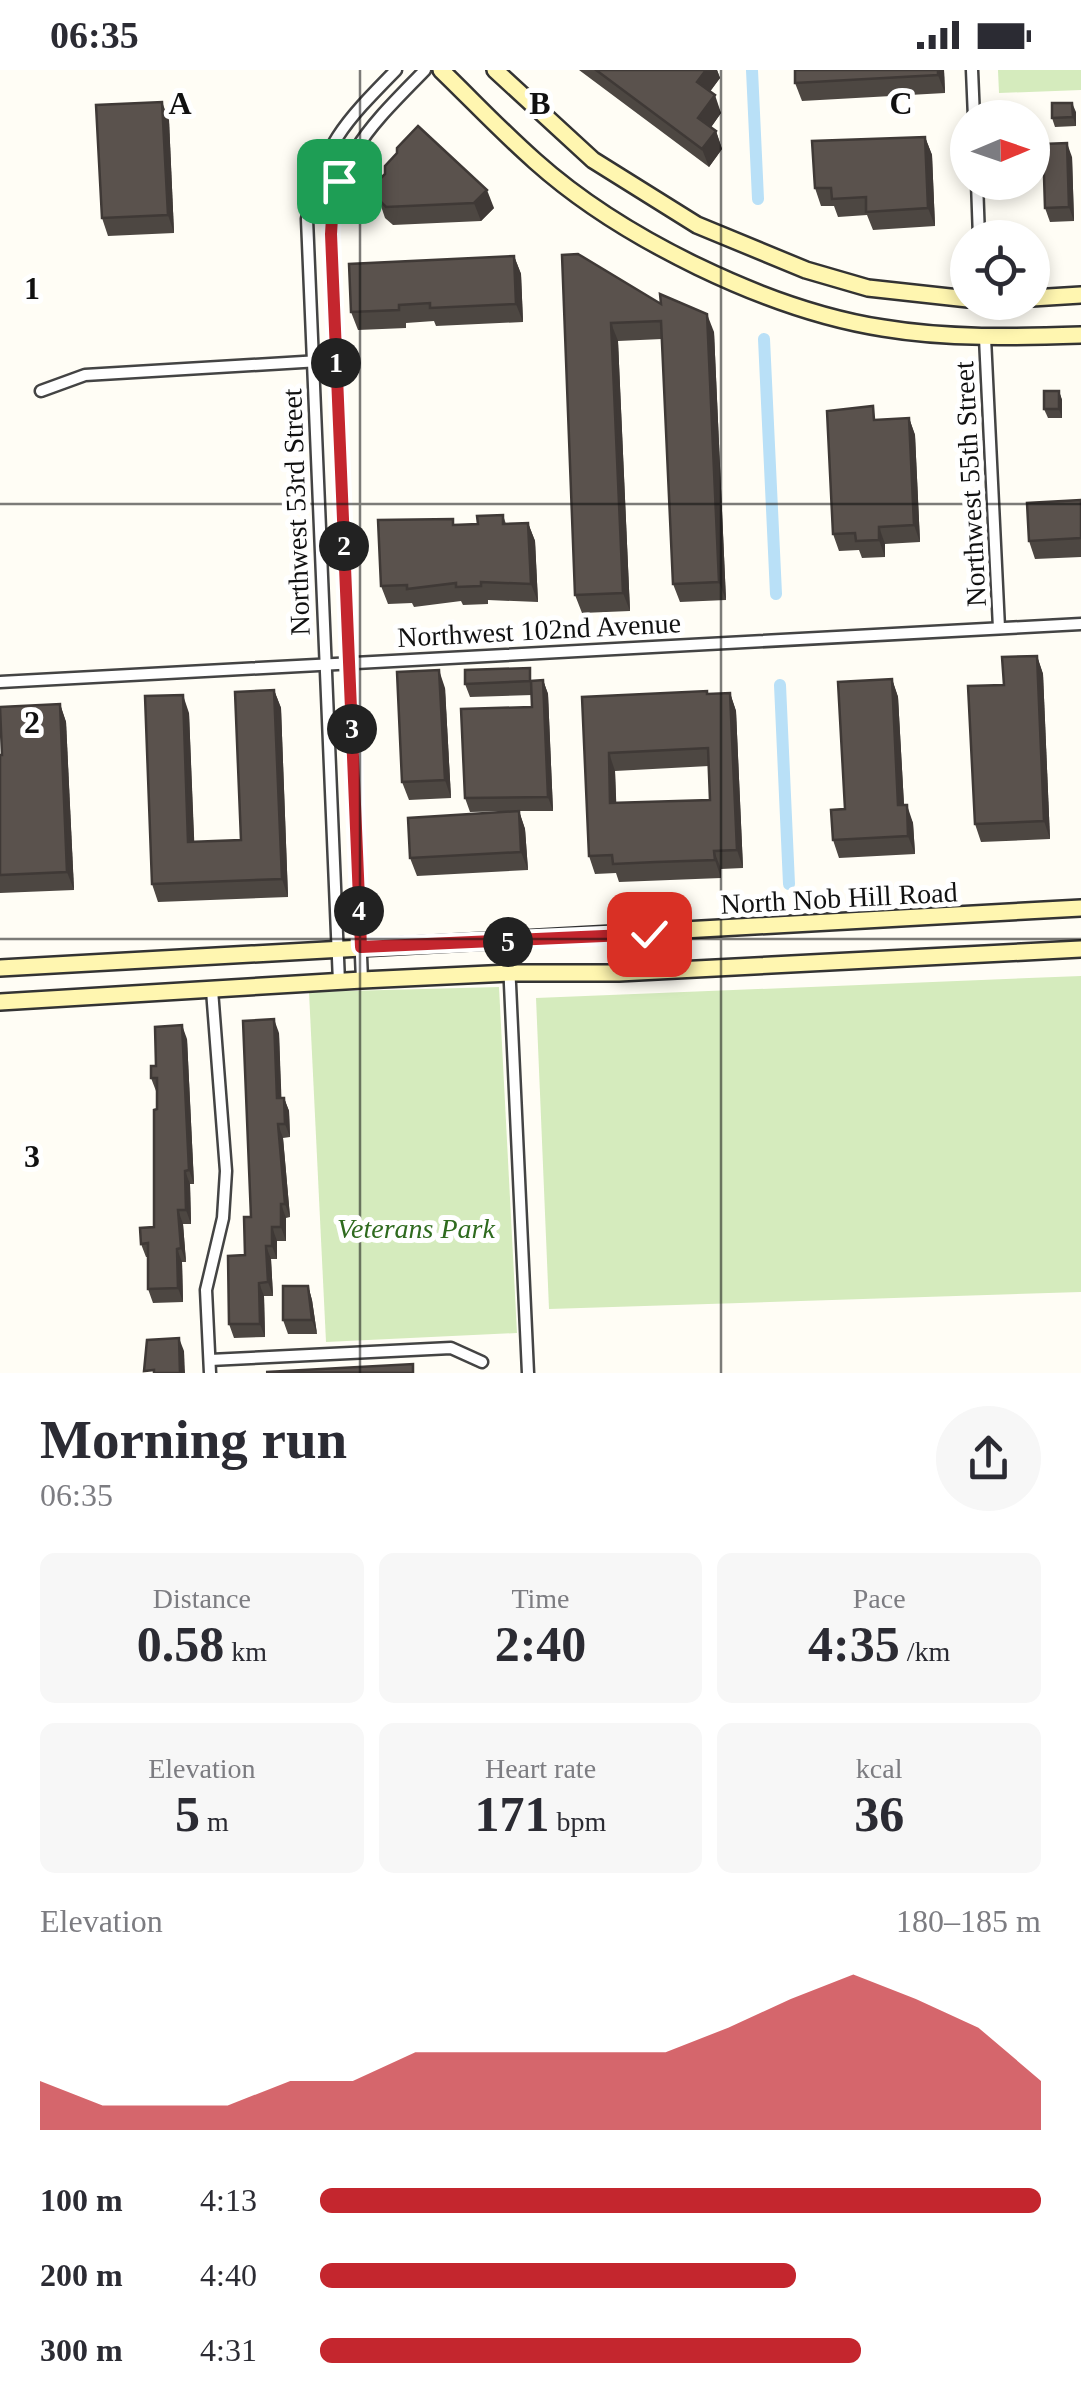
<!DOCTYPE html>
<html lang="en">
<head>
<meta charset="utf-8">
<style>
  :root { --surface:#fff; --page:#f7f7f7; --text:#2b2b33; --muted:#7c7c81; --accent:#c4262e }
  body { margin:0; font-family:"Times New Roman",serif; background:var(--page); color:var(--text); height:100vh; display:flex; flex-direction:column; font-size:38px; white-space:nowrap }
  * { box-sizing:border-box; margin:0 }
  p { font-size:32px; color:var(--muted) }
  .icon { flex:none; width:55px; height:55px; fill:none; stroke:currentColor; stroke-width:2; stroke-linecap:round; stroke-linejoin:round }
  .map { position:relative; height:1303px; overflow:hidden }
  .side { display:flex; flex-direction:column; background:var(--surface); flex:1 }
  .side>* { flex:none }
  .needle { width:65px; rotate:88deg }
  .controls { position:absolute; left:950px; top:30px; display:grid; gap:20px }
  .controls a { display:grid; place-items:center; width:100px; height:100px; border-radius:50%; background:var(--surface); box-shadow:0 5px 15px #0003; font-size:50px }
  .pin { position:absolute; display:grid; place-items:center; width:85px; height:85px; color:#fff; margin:-42px; border-radius:20px; box-shadow:0 5px 15px #0006 }
  .km { position:absolute; width:50px; height:50px; margin:-25px; border-radius:50%; background:#222; color:#fff; font-size:28px; line-height:50px; text-align:center }
  .round { display:grid; place-items:center; flex:none; width:105px; height:105px; border-radius:52px; background:var(--page) }
  .overview { display:flex; align-items:center; justify-content:space-between; height:170px; padding:0 40px }
  h1 { font-size:55px; font-weight:700; line-height:75px }
  .stats { display:grid; grid-template-columns:repeat(3,1fr); gap:15px; height:170px; padding:10px 40px }
  .stats div { display:grid; align-content:center; border-radius:15px; background:var(--page); text-align:center }
  .stats b { font-size:50px; font-weight:700 }
  .stats small { font-size:28px; font-weight:400 }
  .stats p { font-size:28px }
  .chart { height:280px; padding:20px 40px }
  .chart p { display:flex; justify-content:space-between }
  .chart svg { width:100%; height:180px; margin-top:10px; fill:var(--accent); opacity:.7 }
  ul { padding:0 40px; list-style:none; font-size:32px }
  li { display:grid; grid-template-columns:160px 120px 1fr; align-items:center; height:75px }
  li i { height:25px; border-radius:12px; background:var(--accent) }
  .status { display:flex; justify-content:space-between; align-items:center; height:70px; padding:0 50px; background:var(--surface); direction:ltr }
  .status svg { height:28px; fill:currentColor }
  .map>svg:first-child { display:block }
</style>
</head>
<body>
<div class="status"><b>06:35</b><svg viewBox="0 0 49 12"><path d="M0 12V9h3v3zM5 12V6h3v6zM10 12V3h3v9zM15 12V0h3v12zM26 1h20v11H26zM47 4h2v5h-2z"/></svg></div>
<div class="map">
<svg width="1081" height="1303" viewBox="0 0 1081 1303">
  <rect width="100%" height="100%" fill="#fffdf5"/>
  <!-- green -->
  <g fill="#d5ebbd">
    <path d="M 998,0 L 1081,0 L 1081,20 L 999,23 Z"/>
    <path d="M 1081,906 L 1081,1222 L 549,1239 L 536,928 Z"/>
    <path d="M 499,917 L 517,1263 L 326,1272 L 309,922 Z"/>
  </g>
  <g fill="none" stroke-linecap="round" stroke-linejoin="round">
    <!-- canal -->
    <g stroke="#b9e0f7" stroke-width="12">
      <path d="M 752,0 L 758,129"/>
      <path d="M 764,269 L 776,524"/>
      <path d="M 780,615 L 789,814"/>
    </g>
    <!-- street casing -->
    <g stroke="#444" stroke-width="15">
      <g id="street">
        <path d="M 972,0 L 974,48"/>
        <path d="M 977,112 L 979,168"/>
        <path d="M 985,268 L 999,558"/>
        <path d="M 41,321 L 85,305 L 336,290"/>
        <path d="M 0,612 L 1081,554"/>
        <path d="M 508,871 L 528,1303"/>
        <path d="M 362,910 L 331,164 C 337,84 372,55 425,0"/>
        <path d="M 339,912 L 307,149 C 322,75 345,52 396,0"/>
        <path d="M 210,1290 L 451,1278 L 482,1292"/>
        <path d="M 210,1303 L 206,1220 L 223,1148 L 226,1101 L 212,920"/>
      </g>
    </g>
    <!-- secondary casing -->
    <g stroke="#333" stroke-width="20">
      <g id="secondary">
        <path d="M 441,0 C 472,30 502,62 535,91 C 621,168 768,240 883,258 C 948,269 1015,267 1081,265"/>
        <path d="M 495,0 L 593,90 L 697,155 L 806,200 L 868,218 L 968,229"/>
        <path d="M 1032,228 L 1081,225"/>
        <path d="M 0,898 L 1081,838"/>
        <path d="M 0,932 L 362,910 L 510,903 L 619,903 L 1081,879"/>
      </g>
    </g>
    <!-- street -->
    <use href="#street" stroke="#fff" stroke-width="10"/>
    <!-- secondary -->
    <use href="#secondary" stroke="#fff6b0" stroke-width="15"/>
  </g>
  <!-- wall -->
  <g fill="#4d4742" fill-rule="evenodd">
    <path d="M 579,0 L 717,0 L 720,8 L 710,21 L 721,43 L 711,57 L 716,61 L 722,79 L 709,97 Z"/>
    <path d="M 795,0 L 944,0 L 945,23 L 802,31 L 795,13 Z"/>
    <path d="M 1076,42 L 1076,56 L 1055,57 L 1052,48 Z"/>
    <path d="M 169,50 L 174,163 L 108,166 L 102,148 Z"/>
    <path d="M 925,67 L 932,85 L 935,156 L 873,160 L 867,145 L 838,147 L 834,136 L 821,136 L 815,118 Z"/>
    <path d="M 1072,87 L 1074,151 L 1050,152 L 1045,138 Z"/>
    <path d="M 378,111 L 494,138 L 481,151 L 393,155 L 385,148 L 379,130 Z"/>
    <path d="M 562,185 L 714,262 L 726,530 L 680,532 L 673,514 L 662,269 L 618,271 L 630,541 L 582,543 L 575,525 Z"/>
    <path d="M 514,186 L 521,204 L 523,252 L 436,256 L 434,251 L 406,253 L 406,258 L 358,260 L 351,242 Z"/>
    <path d="M 1059,321 L 1062,330 L 1062,348 L 1048,348 L 1044,339 Z"/>
    <path d="M 909,348 L 915,365 L 920,472 L 885,474 L 885,487 L 862,488 L 859,480 L 839,481 L 833,464 L 878,350 Z"/>
    <path d="M 1081,430 L 1081,487 L 1035,489 L 1029,471 Z"/>
    <path d="M 503,445 L 506,454 L 528,453 L 535,471 L 538,532 L 488,530 L 488,534 L 463,535 L 461,531 L 414,537 L 412,533 L 388,534 L 381,516 L 455,455 L 478,454 Z"/>
    <path d="M 1037,586 L 1043,604 L 1050,769 L 981,772 L 975,754 L 1004,615 Z"/>
    <path d="M 892,609 L 898,627 L 904,735 L 913,753 L 915,784 L 839,788 L 833,770 Z"/>
    <path d="M 543,610 L 548,624 L 553,741 L 519,741 L 525,759 L 528,800 L 417,806 L 410,788 L 514,741 L 470,742 L 465,728 L 532,637 L 532,625 L 470,627 L 465,614 Z"/>
    <path d="M 445,618 L 451,728 L 409,730 L 402,712 Z"/>
    <path d="M 274,620 L 281,638 L 288,827 L 158,832 L 152,814 L 189,643 L 194,772 L 241,770 Z"/>
    <path d="M 730,623 L 736,641 L 743,798 L 721,799 L 721,808 L 619,812 L 616,803 L 595,804 L 589,786 L 582,627 ZM 709,696 L 710,730 L 616,733 L 615,701 Z"/>
    <path d="M 60,634 L 66,652 L 74,820 L 0,823 L 0,685 Z"/>
    <path d="M 279,963 L 281,1028 L 284,1028 L 289,1041 L 290,1067 L 283,1068 L 290,1147 L 286,1148 L 286,1171 L 277,1171 L 277,1189 L 271,1189 L 273,1226 L 264,1226 L 265,1267 L 234,1268 L 229,1254 L 245,1185 Z"/>
    <path d="M 187,969 L 194,1114 L 190,1114 L 191,1154 L 183,1154 L 186,1192 L 182,1192 L 183,1232 L 153,1233 L 148,1219 L 148,1187 L 146,1187 L 141,1174 L 154,1157 L 157,1039 L 156,1021 L 151,1008 L 156,996 Z"/>
    <path d="M 308,1216 L 312,1230 L 317,1264 L 288,1264 L 283,1250 Z"/>
  </g>
  <!-- shaded-wall -->
  <g fill="#3f3936">
    <path d="M 706,0 L 717,0 L 720,8 L 704,30 L 697,12 Z"/>
    <path d="M 938,0 L 944,0 L 945,23 L 938,5 Z"/>
    <path d="M 715,25 L 721,43 L 705,66 L 698,48 Z"/>
    <path d="M 162,32 L 169,50 L 174,163 L 168,145 Z"/>
    <path d="M 1072,33 L 1076,42 L 1076,56 L 1073,47 Z"/>
    <path d="M 716,61 L 722,79 L 709,97 L 702,79 Z"/>
    <path d="M 925,67 L 932,85 L 935,156 L 928,138 Z"/>
    <path d="M 1067,73 L 1072,87 L 1074,151 L 1069,137 Z"/>
    <path d="M 487,120 L 494,138 L 481,151 L 474,133 Z"/>
    <path d="M 514,186 L 521,204 L 523,252 L 516,234 Z"/>
    <path d="M 707,244 L 714,262 L 726,530 L 719,512 Z"/>
    <path d="M 611,253 L 618,271 L 630,541 L 623,523 Z"/>
    <path d="M 1059,321 L 1062,330 L 1062,348 L 1059,339 Z"/>
    <path d="M 909,348 L 915,365 L 920,472 L 914,455 Z"/>
    <path d="M 528,453 L 535,471 L 538,532 L 531,514 Z"/>
    <path d="M 879,457 L 885,474 L 885,487 L 879,470 Z"/>
    <path d="M 1037,586 L 1043,604 L 1050,769 L 1044,751 Z"/>
    <path d="M 439,600 L 445,618 L 451,728 L 445,710 Z"/>
    <path d="M 892,609 L 898,627 L 905,753 L 898,735 Z"/>
    <path d="M 543,610 L 548,624 L 553,741 L 548,727 Z"/>
    <path d="M 274,620 L 281,638 L 288,827 L 282,809 Z"/>
    <path d="M 730,623 L 736,641 L 743,798 L 737,780 Z"/>
    <path d="M 183,625 L 189,643 L 195,790 L 188,772 Z"/>
    <path d="M 60,634 L 66,652 L 74,820 L 67,802 Z"/>
    <path d="M 609,683 L 615,701 L 617,751 L 610,733 Z"/>
    <path d="M 907,735 L 913,753 L 915,784 L 908,766 Z"/>
    <path d="M 519,741 L 525,759 L 528,800 L 521,782 Z"/>
    <path d="M 714,781 L 721,799 L 721,808 L 715,790 Z"/>
    <path d="M 274,949 L 279,963 L 282,1042 L 277,1028 Z"/>
    <path d="M 182,955 L 187,969 L 194,1114 L 189,1100 Z"/>
    <path d="M 284,1028 L 289,1041 L 290,1067 L 285,1054 Z"/>
    <path d="M 278,1054 L 283,1068 L 290,1147 L 285,1134 Z"/>
    <path d="M 185,1101 L 190,1114 L 191,1154 L 186,1140 Z"/>
    <path d="M 281,1134 L 286,1148 L 286,1171 L 281,1157 Z"/>
    <path d="M 178,1140 L 183,1154 L 186,1192 L 181,1178 Z"/>
    <path d="M 272,1157 L 277,1171 L 277,1189 L 272,1176 Z"/>
    <path d="M 266,1176 L 271,1189 L 273,1226 L 268,1212 Z"/>
    <path d="M 177,1179 L 182,1192 L 183,1232 L 178,1218 Z"/>
    <path d="M 259,1213 L 264,1226 L 265,1267 L 260,1254 Z"/>
    <path d="M 308,1216 L 312,1230 L 317,1264 L 312,1250 Z"/>
    <path d="M 179,1268 L 184,1281 L 185,1303 L 180,1303 Z"/>
  </g>
  <!-- building -->
  <g fill="#5a524d" stroke="#3f3936" stroke-width="2.5" fill-rule="evenodd">
    <path d="M 596,0 L 706,0 L 697,12 L 715,25 L 698,48 L 716,61 L 702,79 Z"/>
    <path d="M 795,0 L 938,0 L 938,5 L 795,13 Z"/>
    <path d="M 162,32 L 168,145 L 102,148 L 96,35 Z"/>
    <path d="M 1052,33 L 1072,33 L 1073,47 L 1052,48 Z"/>
    <path d="M 418,56 L 487,120 L 474,133 L 386,137 L 379,130 L 378,111 L 385,104 L 385,96 L 397,83 L 397,78 Z"/>
    <path d="M 925,67 L 928,138 L 866,142 L 866,127 L 832,129 L 831,118 L 815,118 L 812,71 Z"/>
    <path d="M 1067,73 L 1069,137 L 1045,138 L 1043,74 Z"/>
    <path d="M 578,184 L 661,234 L 660,224 L 707,244 L 719,512 L 673,514 L 661,251 L 611,253 L 623,523 L 575,525 L 562,185 Z"/>
    <path d="M 514,186 L 516,234 L 430,238 L 430,233 L 399,235 L 399,240 L 351,242 L 349,194 Z"/>
    <rect x="1044" y="321" width="15" height="18"/>
    <path d="M 873,336 L 874,350 L 909,348 L 914,455 L 879,457 L 879,470 L 856,471 L 855,463 L 833,464 L 827,341 Z"/>
    <path d="M 1081,430 L 1081,468 L 1029,471 L 1027,433 Z"/>
    <path d="M 503,445 L 503,454 L 528,453 L 531,514 L 481,512 L 481,516 L 456,517 L 456,513 L 407,519 L 407,515 L 381,516 L 378,450 L 453,449 L 453,455 L 478,454 L 477,446 Z"/>
    <path d="M 1037,586 L 1044,751 L 975,754 L 968,616 L 1004,615 L 1002,587 Z"/>
    <path d="M 530,598 L 530,611 L 465,614 L 465,600 Z"/>
    <path d="M 439,600 L 445,710 L 402,712 L 397,602 Z"/>
    <path d="M 892,609 L 898,735 L 907,735 L 908,766 L 833,770 L 831,740 L 845,739 L 838,612 Z"/>
    <path d="M 543,610 L 548,727 L 465,728 L 461,639 L 532,637 L 531,611 Z"/>
    <path d="M 274,620 L 282,809 L 152,814 L 145,626 L 183,625 L 188,772 L 241,770 L 235,622 Z"/>
    <path d="M 707,621 L 707,624 L 730,623 L 737,780 L 714,781 L 715,790 L 656,792 L 613,794 L 612,785 L 589,786 L 582,627 ZM 708,678 L 710,730 L 610,733 L 609,683 Z"/>
    <path d="M 60,634 L 67,802 L 0,805 L 0,685 L 2,685 L 0,637 Z"/>
    <path d="M 519,741 L 521,782 L 410,788 L 408,748 Z"/>
    <path d="M 274,949 L 277,1028 L 284,1028 L 285,1054 L 278,1054 L 285,1134 L 281,1134 L 281,1157 L 272,1157 L 272,1176 L 266,1176 L 268,1212 L 259,1213 L 260,1254 L 229,1254 L 228,1186 L 245,1185 L 244,1147 L 251,1147 L 243,951 Z"/>
    <path d="M 182,955 L 189,1100 L 185,1101 L 186,1140 L 178,1140 L 181,1178 L 177,1179 L 178,1218 L 148,1219 L 148,1173 L 141,1174 L 140,1158 L 154,1157 L 154,1040 L 157,1039 L 157,1008 L 151,1008 L 151,996 L 156,996 L 155,957 Z"/>
    <path d="M 283,1216 L 308,1216 L 312,1250 L 283,1250 Z"/>
    <path d="M 179,1268 L 180,1303 L 154,1303 L 154,1300 L 144,1301 L 147,1270 Z"/>
    <path d="M 413,1294 L 413,1303 L 266,1302 Z"/>
  </g>
  <g fill="none" stroke-linecap="round" stroke-linejoin="round">
    <!-- route casing -->
    <g stroke="#fff" stroke-width="20">
      <path id="route" d="M 339,111 L 333,131 L 331,164 L 361,877 L 649,864"/>
    </g>
    <!-- route -->
    <use href="#route" stroke="#c4262e" stroke-width="12"/>
  </g>
  <!-- grid -->
  <path fill="none" stroke="#111" stroke-width="2.5" stroke-opacity="0.55" d="M 360,0 L 360,1303M 721,0 L 721,1303M 0,434 L 1081,434M 0,869 L 1081,869"/>
  <g text-anchor="middle" dominant-baseline="central" stroke-width="10" stroke-linejoin="round" paint-order="stroke">
    <!-- street labels -->
    <g font-size="28" fill="#111" stroke="#fff">
      <text transform="translate(970 414) rotate(-93)">Northwest 55th Street</text>
      <text transform="translate(296 442) rotate(-92)">Northwest 53rd Street</text>
      <text transform="translate(539 560) rotate(-3)">Northwest 102nd Avenue</text>
      <text transform="translate(839 828) rotate(-3)">North Nob Hill Road</text>
    </g>
    <!-- park labels -->
    <g font-size="28" font-style="italic" fill="#2f6b1f" stroke="#fff">
      <text x="416" y="1158">Veterans Park</text>
    </g>
  </g>
  <g font-size="32" text-anchor="middle" font-weight="bold" fill="#111" stroke="#fff" stroke-width="10" stroke-linejoin="round" paint-order="stroke">
    <text x="180" y="44">A</text>
    <text x="540" y="44">B</text>
    <text x="901" y="44">C</text>
    <text x="32" y="229">1</text>
    <text x="32" y="663">2</text>
    <text x="32" y="1097">3</text>
  </g>
</svg>
<div class="controls">
<a><svg class="needle" viewBox="-14 -14 28 28"><path d="M0-13l5 13h-10z" fill="#e53935"/><path d="M0 13l5-13h-10z" fill="#7c7c81"/></svg></a>
<a><svg class="icon" aria-label="locate" viewBox="0 0 24 24"><circle cx="12" cy="12" r="6"/><path d="M12 2v4M12 18v4M2 12h4M18 12h4"/></svg></a>
</div>
<div class="pin" style="left:339px;top:111px;background:#1e9e55"><svg class="icon" aria-label="arrive" viewBox="0 0 24 24"><path d="M6 21V4h12l-3 4 3 4H6"/></svg></div>
<div class="pin" style="left:649px;top:864px;background:#d93025"><svg class="icon" aria-label="check" viewBox="0 0 24 24"><path d="M5 12l5 5 9-10"/></svg></div>
<b class="km" style="left:336px;top:293px">1</b>
<b class="km" style="left:344px;top:476px">2</b>
<b class="km" style="left:352px;top:659px">3</b>
<b class="km" style="left:359px;top:841px">4</b>
<b class="km" style="left:508px;top:872px">5</b>
</div>
<section class="side">
<div class="overview"><div><h1>Morning run</h1><p>06:35</p></div><a class="round"><svg class="icon" aria-label="share" viewBox="0 0 24 24"><path d="M12 15V3M7 8l5-5 5 5M5 13v7h14v-7"/></svg></a></div>
<div class="stats">
<div><p>Distance</p><b>0.58<small> km</small></b></div>
<div><p>Time</p><b>2:40</b></div>
<div><p>Pace</p><b>4:35<small> /km</small></b></div>
</div>
<div class="stats">
<div><p>Elevation</p><b>5<small> m</small></b></div>
<div><p>Heart rate</p><b>171<small> bpm</small></b></div>
<div><p>kcal</p><b>36</b></div>
</div>
<div class="chart"><p><span>Elevation</span>180–185 m</p>
<svg viewBox="0 0 160 44" preserveAspectRatio="none"><path d="M0 44V32L10 38L20 38L30 38L40 32L50 32L60 25L70 25L80 25L90 25L100 25L110 19L120 12L130 6L140 12L150 19L160 32V44z"/></svg>
</div>
<ul>
<li><b>100 m</b>4:13<i style="width:100%"></i></li>
<li><b>200 m</b>4:40<i style="width:66%"></i></li>
<li><b>300 m</b>4:31<i style="width:75%"></i></li>
</ul>
</section>
</body>
</html>
